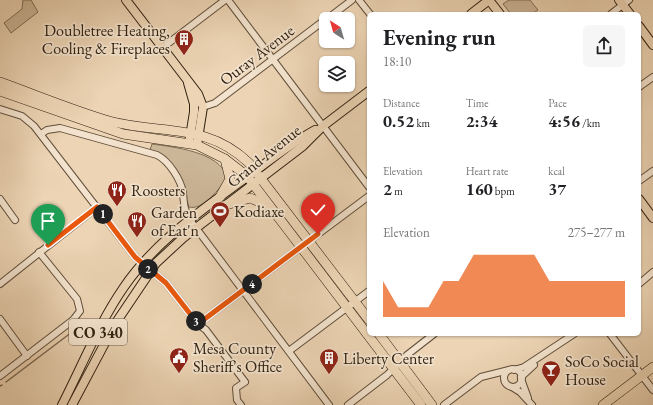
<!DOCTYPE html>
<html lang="en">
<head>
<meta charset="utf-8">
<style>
  :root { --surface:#fff; --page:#f6f6f6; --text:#202124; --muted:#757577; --accent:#ea580c }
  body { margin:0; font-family:"EB Garamond",serif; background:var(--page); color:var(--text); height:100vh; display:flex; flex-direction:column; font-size:15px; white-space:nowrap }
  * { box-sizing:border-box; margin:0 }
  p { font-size:13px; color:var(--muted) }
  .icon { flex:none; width:22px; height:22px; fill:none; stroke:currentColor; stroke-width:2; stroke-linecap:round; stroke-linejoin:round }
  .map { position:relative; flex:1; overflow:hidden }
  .side { position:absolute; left:367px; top:12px; width:274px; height:324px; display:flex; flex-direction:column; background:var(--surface); border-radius:6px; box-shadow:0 1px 3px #0004 }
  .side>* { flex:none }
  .needle { width:26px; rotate:323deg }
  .fabs { position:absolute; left:319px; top:12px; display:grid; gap:8px }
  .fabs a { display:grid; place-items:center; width:36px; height:36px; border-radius:6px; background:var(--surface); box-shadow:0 1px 3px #0004; font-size:20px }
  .pin { position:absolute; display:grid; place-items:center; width:34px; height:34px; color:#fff; margin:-41px -17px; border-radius:50% 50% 50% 0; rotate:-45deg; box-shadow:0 0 4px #0007 }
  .pin .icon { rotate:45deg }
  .km { position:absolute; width:20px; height:20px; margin:-10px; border-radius:50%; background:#222; color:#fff; font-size:11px; line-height:20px; text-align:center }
  .round { display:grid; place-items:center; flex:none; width:42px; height:42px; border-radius:6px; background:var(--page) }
  .head { display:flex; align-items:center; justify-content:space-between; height:68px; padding:0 16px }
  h1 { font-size:22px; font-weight:700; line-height:30px }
  .figures { display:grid; grid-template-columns:repeat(3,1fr); gap:6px; height:68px; padding:4px 16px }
  .figures div { display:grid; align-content:center }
  .figures b { font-size:17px; font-weight:700 }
  .figures small { font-size:11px; font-weight:400 }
  .figures p { font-size:11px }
  .chart { height:112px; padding:8px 16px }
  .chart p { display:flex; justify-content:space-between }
  .chart svg { width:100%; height:72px; margin-top:4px; fill:var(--accent); opacity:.7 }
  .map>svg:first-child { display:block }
</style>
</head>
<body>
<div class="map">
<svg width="653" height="405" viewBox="0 0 653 405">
  <rect width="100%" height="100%" fill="#ecd4b4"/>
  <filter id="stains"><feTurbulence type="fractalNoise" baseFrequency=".005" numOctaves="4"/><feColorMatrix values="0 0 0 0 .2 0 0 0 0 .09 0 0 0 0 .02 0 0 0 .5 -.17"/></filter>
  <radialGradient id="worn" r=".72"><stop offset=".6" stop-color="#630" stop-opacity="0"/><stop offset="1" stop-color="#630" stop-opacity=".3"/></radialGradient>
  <!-- green -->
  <g fill="#ccb698" stroke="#7e6c54">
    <path d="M 23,0 L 31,0 L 38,12 L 11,33 L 4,23 L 22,9 Z"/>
    <path d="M 509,0 L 530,0 L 538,10 L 532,14 L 511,14 L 503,4 Z"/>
    <path d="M 152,144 C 174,147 220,152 227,177 C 221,188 202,211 189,207 L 177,171 L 165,156 L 150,150 Z"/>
  </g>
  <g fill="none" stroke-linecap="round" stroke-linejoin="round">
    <!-- stream -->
    <g stroke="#7b6852" stroke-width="1.5">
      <path d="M 6,382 L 76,329"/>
      <path d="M 0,386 L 2,385"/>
    </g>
    <!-- minor casing -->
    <g stroke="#604e3a" stroke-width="8">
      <g id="minor">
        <path d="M 228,0 L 369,187"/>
        <path d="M 359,0 L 370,14"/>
        <path d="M 611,14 L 629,0"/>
        <path d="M 327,19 L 352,0"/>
        <path d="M 162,48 L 225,0"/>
        <path d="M 639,87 L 653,77"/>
        <path d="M 203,107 L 215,103 L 326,19"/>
        <path d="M 0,109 L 22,116 L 34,126 L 135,257 L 166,283 L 198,324 L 206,330 L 245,382 L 236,388 L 237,400 L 241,405"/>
        <path d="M 41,134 L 47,130 L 60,128 L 157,155 C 169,161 181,180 183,193 C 184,204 184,210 190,220 L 329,405"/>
        <path d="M 639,181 L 653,171"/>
        <path d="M 0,199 L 15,220"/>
        <path d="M 0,284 L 97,207"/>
        <path d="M 639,284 L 653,272"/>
        <path d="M 0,319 L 27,356"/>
        <path d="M 198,324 L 369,196"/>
        <path d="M 610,334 L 653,390"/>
        <path d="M 289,351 L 369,291"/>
        <circle cx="513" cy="378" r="9"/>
        <path d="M 514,370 L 524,367 L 574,334"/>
        <path d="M 0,376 L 73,320 L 80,311 L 77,299 L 39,252"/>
        <path d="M 521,377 L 534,365"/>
        <path d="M 521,379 L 528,398"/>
        <path d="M 512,387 L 520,392 L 532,405"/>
        <path d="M 348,405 L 387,375 L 407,355 L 434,334"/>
        <path d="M 444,405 L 481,377 L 509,370"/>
      </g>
    </g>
    <!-- major casing -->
    <g stroke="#312111" stroke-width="10">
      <g id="major">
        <path d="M 126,0 L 198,94 L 203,107 L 197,145"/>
        <path d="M 489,0 L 500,14"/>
        <path d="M 619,0 L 630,14"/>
        <path d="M 471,14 L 489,0"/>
        <path d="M 639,26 L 653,45"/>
        <path d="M 188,83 L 194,104 L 194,112 L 189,143"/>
        <path d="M 639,199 L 653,218"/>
        <path d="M 62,405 C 82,366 99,323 124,287 C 154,243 198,213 240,182 C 265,164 288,145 315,130"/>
        <path d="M 72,405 L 115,324 L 156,263 L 183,238 L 303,146 L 323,126 L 369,91"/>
      </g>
    </g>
    <!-- highway casing -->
    <g stroke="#312111" stroke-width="10">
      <g id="highway">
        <path d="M 0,82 C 36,95 72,110 109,121 C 162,135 206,122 249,163 L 369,320"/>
        <path d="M 0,91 L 123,134 L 197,145 L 225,159 L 247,176 L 421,405"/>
        <path d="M 220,197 L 230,179 L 225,159"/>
        <path d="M 226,205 L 250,198 L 267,205"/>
        <path d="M 379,334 L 432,405"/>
        <path d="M 603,405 L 653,367"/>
      </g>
    </g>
    <!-- minor -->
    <use href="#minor" stroke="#f3e3ce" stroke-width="6"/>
    <!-- major -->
    <use href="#major" stroke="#ecd4b4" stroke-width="8"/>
    <!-- highway -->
    <use href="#highway" stroke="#ecd4b4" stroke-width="9"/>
  </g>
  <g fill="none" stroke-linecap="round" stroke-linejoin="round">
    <!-- route casing -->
    <g stroke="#fff" stroke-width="8">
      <path id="route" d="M 48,245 L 97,207 L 135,257 L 166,283 L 198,324 L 318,234"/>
    </g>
    <!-- route -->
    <use href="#route" stroke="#ea580c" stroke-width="5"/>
  </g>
  <!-- icons -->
  <defs>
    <g id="building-pin" transform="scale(1)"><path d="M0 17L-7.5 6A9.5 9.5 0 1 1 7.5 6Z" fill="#8f2418" stroke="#f3e3ce"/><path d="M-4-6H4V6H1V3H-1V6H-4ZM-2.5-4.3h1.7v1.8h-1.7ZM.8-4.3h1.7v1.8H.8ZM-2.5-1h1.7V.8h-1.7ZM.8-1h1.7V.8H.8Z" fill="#fff"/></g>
    <g id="restaurant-pin" transform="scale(1)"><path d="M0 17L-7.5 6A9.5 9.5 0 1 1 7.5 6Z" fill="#8f2418" stroke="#f3e3ce"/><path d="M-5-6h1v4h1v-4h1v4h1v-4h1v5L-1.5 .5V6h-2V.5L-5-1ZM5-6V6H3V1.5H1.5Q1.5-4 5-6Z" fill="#fff"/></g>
    <g id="stadium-pin" transform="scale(1)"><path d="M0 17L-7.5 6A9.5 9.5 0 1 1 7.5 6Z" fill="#8f2418" stroke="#f3e3ce"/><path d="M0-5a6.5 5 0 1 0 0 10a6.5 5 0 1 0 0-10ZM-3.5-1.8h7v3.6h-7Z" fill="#fff"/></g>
    <g id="civic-pin" transform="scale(1)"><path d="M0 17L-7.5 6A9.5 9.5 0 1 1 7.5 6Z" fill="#8f2418" stroke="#f3e3ce"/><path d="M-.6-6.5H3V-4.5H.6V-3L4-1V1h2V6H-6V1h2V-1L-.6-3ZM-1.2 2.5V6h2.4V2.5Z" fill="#fff"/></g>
    <g id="bar-pin" transform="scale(1)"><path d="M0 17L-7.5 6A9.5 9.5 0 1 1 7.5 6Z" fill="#8f2418" stroke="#f3e3ce"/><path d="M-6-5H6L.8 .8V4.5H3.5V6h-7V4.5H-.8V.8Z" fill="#fff"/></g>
  </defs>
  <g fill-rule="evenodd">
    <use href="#building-pin" x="184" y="39"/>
    <use href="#restaurant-pin" x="117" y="190"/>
    <use href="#stadium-pin" x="220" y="211"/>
    <use href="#restaurant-pin" x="137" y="221"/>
    <use href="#civic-pin" x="179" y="357"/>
    <use href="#building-pin" x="329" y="358"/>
    <use href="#bar-pin" x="551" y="370"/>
  </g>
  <g text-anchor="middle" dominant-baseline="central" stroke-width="3.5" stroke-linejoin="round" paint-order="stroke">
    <!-- shield labels -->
    <rect fill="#f3e3ce" stroke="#6b5b4a" stroke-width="1" x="69" y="319" width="58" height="26" rx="3"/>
    <g font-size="15" font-weight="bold" fill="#312111">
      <text x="98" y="332">CO 340</text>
    </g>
    <!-- poi labels -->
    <g font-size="16" fill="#312111" stroke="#f3e3ce" text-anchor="start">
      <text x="170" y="30" text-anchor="end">Doubletree Heating,<tspan x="170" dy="18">Cooling &amp; Fireplaces</tspan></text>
      <text x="131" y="190">Roosters</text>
      <text x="234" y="211">Kodiaxe</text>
      <text x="151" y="212">Garden<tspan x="151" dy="18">of Eat'n</tspan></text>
      <text x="193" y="348">Mesa County<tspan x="193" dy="18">Sheriff's Office</tspan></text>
      <text x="343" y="358">Liberty Center</text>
      <text x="565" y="361">SoCo Social<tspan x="565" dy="18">House</tspan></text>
    </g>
    <!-- street labels -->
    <g font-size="16" fill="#312111" stroke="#f3e3ce">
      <text transform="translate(257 55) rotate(-37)">Ouray Avenue</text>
      <text transform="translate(264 156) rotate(-39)">Grand Avenue</text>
    </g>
  </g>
  <rect width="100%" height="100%" filter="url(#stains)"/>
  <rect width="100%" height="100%" fill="url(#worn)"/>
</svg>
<div class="fabs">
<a><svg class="needle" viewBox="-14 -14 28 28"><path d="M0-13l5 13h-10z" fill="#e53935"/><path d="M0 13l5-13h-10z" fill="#757577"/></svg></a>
<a><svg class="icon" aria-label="layers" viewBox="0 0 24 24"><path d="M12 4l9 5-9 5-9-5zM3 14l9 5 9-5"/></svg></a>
</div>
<div class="pin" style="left:48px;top:245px;background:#1e9e55"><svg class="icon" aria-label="arrive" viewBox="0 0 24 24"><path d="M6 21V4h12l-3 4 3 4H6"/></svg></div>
<div class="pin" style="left:318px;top:234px;background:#d93025"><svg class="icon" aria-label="check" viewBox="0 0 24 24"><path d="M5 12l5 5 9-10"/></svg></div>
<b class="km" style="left:103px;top:214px">1</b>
<b class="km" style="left:148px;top:269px">2</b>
<b class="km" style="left:196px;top:321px">3</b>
<b class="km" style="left:252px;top:284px">4</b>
<section class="side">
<div class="head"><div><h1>Evening run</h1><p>18:10</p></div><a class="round"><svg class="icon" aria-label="share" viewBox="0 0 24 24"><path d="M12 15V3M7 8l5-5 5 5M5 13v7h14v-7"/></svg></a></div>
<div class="figures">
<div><p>Distance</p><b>0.52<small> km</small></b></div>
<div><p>Time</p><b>2:34</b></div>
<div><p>Pace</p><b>4:56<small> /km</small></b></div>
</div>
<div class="figures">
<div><p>Elevation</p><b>2<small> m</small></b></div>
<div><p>Heart rate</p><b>160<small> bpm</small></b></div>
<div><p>kcal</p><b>37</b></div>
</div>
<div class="chart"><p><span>Elevation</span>275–277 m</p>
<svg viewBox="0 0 160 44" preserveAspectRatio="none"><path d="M0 44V22L10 38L20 38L30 38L40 22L50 22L60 6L70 6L80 6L90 6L100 6L110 22L120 22L130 22L140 22L150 22L160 22V44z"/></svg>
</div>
</section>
</div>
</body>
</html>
